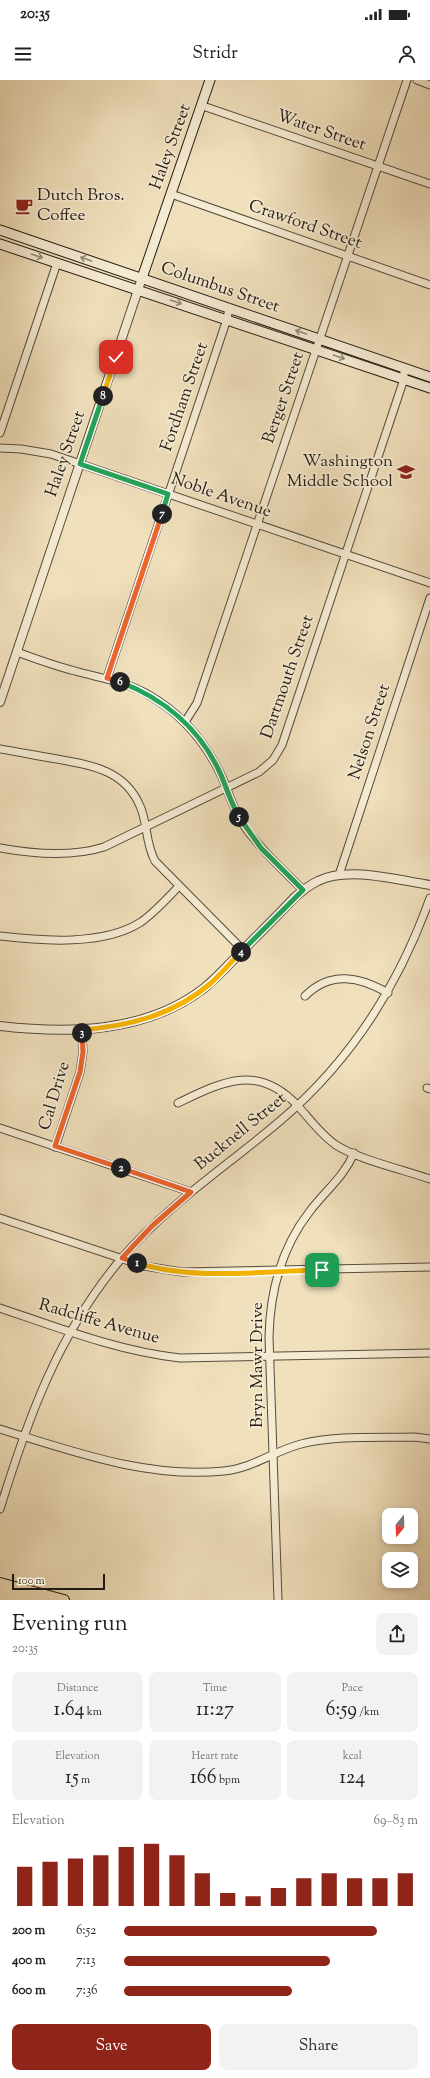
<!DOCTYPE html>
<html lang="en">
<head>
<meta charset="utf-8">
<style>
  :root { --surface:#fff; --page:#f2f2f2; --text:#222; --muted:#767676; --accent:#8f2418 }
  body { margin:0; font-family:"Sorts Mill Goudy",serif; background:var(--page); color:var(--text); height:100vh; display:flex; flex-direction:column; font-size:15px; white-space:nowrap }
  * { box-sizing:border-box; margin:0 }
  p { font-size:13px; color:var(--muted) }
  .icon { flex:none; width:22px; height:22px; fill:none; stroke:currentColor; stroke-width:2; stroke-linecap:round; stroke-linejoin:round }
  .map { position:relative; height:1520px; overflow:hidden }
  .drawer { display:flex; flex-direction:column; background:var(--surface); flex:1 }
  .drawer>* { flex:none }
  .needle { width:26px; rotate:199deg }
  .controls { position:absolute; left:382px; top:1428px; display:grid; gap:8px }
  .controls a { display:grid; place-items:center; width:36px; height:36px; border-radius:8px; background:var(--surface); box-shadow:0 2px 6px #0003; font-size:20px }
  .scale { position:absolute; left:12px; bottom:10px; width:93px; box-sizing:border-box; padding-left:4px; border:2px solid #231a12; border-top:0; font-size:11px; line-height:14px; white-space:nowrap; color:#231a12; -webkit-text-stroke:3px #f5ebd3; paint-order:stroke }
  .pin { position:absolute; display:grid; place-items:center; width:34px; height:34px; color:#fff; margin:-17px; border-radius:8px; box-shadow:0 2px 6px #0006 }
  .km { position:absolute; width:20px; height:20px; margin:-10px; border-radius:50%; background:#222; color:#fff; font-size:11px; line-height:20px; text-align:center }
  .round { display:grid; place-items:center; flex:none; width:42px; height:42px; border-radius:8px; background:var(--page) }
  .head { display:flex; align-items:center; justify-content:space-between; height:68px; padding:0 12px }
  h1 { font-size:22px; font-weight:600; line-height:30px }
  .metrics { display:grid; grid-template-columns:repeat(3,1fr); gap:6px; height:68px; padding:4px 12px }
  .metrics div { display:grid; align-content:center; border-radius:8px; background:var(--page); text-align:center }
  .metrics b { font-size:20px; font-weight:600 }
  .metrics small { font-size:11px; font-weight:400 }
  .metrics p { font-size:11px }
  .chart { height:112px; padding:8px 12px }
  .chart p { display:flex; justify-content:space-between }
  .chart svg { width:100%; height:72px; margin-top:4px; stroke:var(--accent); stroke-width:6 }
  .action { display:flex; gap:8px; margin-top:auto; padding:8px 12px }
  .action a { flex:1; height:46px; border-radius:8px; background:var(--accent); color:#fff; font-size:16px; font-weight:600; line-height:46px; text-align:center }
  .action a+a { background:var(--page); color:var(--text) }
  ul { padding:0 12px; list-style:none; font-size:13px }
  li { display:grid; grid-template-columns:64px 48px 1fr; align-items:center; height:30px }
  li i { height:10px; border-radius:5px; background:var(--accent) }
  .status { display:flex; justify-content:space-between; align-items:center; height:28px; padding:0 20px; background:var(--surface); direction:ltr }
  .status svg { height:11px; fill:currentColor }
  header { display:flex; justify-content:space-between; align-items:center; height:52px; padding:0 12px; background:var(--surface); font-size:18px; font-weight:600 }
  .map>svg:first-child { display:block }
</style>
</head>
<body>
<div class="status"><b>20:35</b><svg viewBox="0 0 49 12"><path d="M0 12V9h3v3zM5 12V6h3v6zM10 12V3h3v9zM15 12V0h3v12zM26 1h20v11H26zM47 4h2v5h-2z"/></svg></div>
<header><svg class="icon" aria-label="menu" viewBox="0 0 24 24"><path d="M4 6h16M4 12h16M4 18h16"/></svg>Stridr<svg class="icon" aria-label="person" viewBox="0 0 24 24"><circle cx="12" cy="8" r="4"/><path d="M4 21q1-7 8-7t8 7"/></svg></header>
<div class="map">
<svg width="430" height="1520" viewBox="0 0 430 1520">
  <rect width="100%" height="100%" fill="#f0e0bc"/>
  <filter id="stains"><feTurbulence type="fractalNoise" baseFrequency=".005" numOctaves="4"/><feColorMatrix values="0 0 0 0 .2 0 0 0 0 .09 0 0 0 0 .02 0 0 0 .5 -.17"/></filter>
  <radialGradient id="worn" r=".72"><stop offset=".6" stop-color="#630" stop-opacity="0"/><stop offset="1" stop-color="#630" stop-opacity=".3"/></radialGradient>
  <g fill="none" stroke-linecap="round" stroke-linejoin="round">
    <!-- minor casing -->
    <g stroke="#564c3c" stroke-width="9">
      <g id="minor">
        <path d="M 417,0 L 430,5"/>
        <path d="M 203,26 L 430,104"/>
        <path d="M 171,114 L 430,205"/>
        <path d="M 0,353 L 57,183"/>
        <path d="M 0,368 L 21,369 L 51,374 L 430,503"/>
        <path d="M 17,572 C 36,579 55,586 75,591 C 100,598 124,601 147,614 C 179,632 204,660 220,693 C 228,709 232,727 242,743 C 259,768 282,789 303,810"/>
        <path d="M 107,598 L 227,239 L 229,228"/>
        <path d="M 185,642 L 197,623 L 407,0"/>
        <path d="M 0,669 C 19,672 38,676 57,679 C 91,685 125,690 140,726 C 148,744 145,762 155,781 L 243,870"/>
        <path d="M 0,768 C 33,774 72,777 104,767 L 259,692 L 273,680 L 282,665 L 404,299 L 404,288"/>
        <path d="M 339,795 L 430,518"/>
        <path d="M 0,856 C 42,861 104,866 141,842 C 155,832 167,819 179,806"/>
        <path d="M 305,916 C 331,890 360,897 388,913"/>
        <path d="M 427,1008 L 430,1009"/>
        <path d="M 178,1023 C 222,1002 257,983 297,1025 C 309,1038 321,1055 336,1065 C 357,1079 404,1090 430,1099"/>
        <path d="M 0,1048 L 191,1112"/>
        <path d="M 55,1067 L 80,992 L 83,972 L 82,950"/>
        <path d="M 0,1138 L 144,1186 L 182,1192 L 430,1187"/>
        <path d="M 0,1228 C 59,1248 118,1271 180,1278 L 430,1273"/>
        <path d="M 0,1349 C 72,1371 147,1399 224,1391 C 253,1388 274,1371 301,1364 C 336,1355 379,1358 415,1357 L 430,1359"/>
        <path d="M 0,1429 C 28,1338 58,1254 121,1179 C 167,1125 226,1087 280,1041 C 351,981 399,905 430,818"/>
        <path d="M 278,1520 L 269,1257 C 270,1211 281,1168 310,1131 C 325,1111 344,1097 354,1073"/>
      </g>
    </g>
    <!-- tertiary casing -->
    <g stroke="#564c3c" stroke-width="10">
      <g id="tertiary">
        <path d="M 0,622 L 142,198"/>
        <path d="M 0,946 C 69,954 145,953 203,909 C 217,898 229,884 242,871 C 260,853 278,835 295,817 C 302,811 309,805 318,801 C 348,786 397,800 430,805"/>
      </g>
    </g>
    <!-- secondary casing -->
    <g stroke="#231a12" stroke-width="11">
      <g id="secondary">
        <path d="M 0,150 L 430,297"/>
        <path d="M 0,164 L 430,308"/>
        <path d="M 142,198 L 210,0"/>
      </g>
    </g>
    <!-- primary casing -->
    <g stroke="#231a12" stroke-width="12">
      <path id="primary" d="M 0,1503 L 64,1520"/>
    </g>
    <!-- motorway casing -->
    <g stroke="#231a12" stroke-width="14">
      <path id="motorway" d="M 0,1514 L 46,1520"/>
    </g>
    <!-- minor -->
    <use href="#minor" stroke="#f5ebd3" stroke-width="7"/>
    <!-- tertiary -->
    <use href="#tertiary" stroke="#f5ebd3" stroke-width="8"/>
    <!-- secondary -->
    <use href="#secondary" stroke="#f5ebd3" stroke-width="9"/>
    <!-- primary -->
    <use href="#primary" stroke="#f0e0bc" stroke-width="10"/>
    <!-- motorway -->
    <use href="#motorway" stroke="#f0e0bc" stroke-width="12"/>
  </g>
  <!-- one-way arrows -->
  <defs><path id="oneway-shaft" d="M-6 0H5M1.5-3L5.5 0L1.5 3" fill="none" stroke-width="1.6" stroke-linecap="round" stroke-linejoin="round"/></defs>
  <g stroke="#968d7c">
    <use href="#oneway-shaft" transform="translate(37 176) rotate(19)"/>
    <use href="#oneway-shaft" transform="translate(86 179) rotate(-161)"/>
    <use href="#oneway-shaft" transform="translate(176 222) rotate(19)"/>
    <use href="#oneway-shaft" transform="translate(301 252) rotate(-161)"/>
    <use href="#oneway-shaft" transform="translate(339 277) rotate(19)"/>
  </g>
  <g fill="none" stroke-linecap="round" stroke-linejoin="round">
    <!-- split-1 casing -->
    <g stroke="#fff" stroke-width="8">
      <path id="split-1" d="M 137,1183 C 193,1201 263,1191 322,1190"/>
    </g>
    <!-- split-2 casing -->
    <g stroke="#fff" stroke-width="8">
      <path id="split-2" d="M 121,1088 L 191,1112 L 152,1146 L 122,1178 L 137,1183"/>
    </g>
    <!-- split-3 casing -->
    <g stroke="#fff" stroke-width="8">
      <path id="split-3" d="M 82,953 L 83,972 L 80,992 L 55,1066 L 121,1088"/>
    </g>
    <!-- split-4 casing -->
    <g stroke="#fff" stroke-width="8">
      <path id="split-4" d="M 82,953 L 82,950 C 129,946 174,935 211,903 C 221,894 231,882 241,872"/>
    </g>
    <!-- split-5 casing -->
    <g stroke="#fff" stroke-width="8">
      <path id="split-5" d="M 239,737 L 261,768 L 303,810 L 241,872"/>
    </g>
    <!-- split-6 casing -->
    <g stroke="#fff" stroke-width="8">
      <path id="split-6" d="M 120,602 C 165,619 201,650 221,695 C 227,709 231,723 239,737"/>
    </g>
    <!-- split-7 casing -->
    <g stroke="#fff" stroke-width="8">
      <path id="split-7" d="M 120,602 L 107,598 L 162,434"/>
    </g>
    <!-- split-8 casing -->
    <g stroke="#fff" stroke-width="8">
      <path id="split-8" d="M 103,316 L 80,384 L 168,414 L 162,434"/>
    </g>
    <!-- split-9 casing -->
    <g stroke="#fff" stroke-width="8">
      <path id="split-9" d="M 103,316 L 116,277"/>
    </g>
    <!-- split-1 -->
    <use href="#split-1" stroke="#f5b400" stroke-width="5"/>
    <!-- split-2 -->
    <use href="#split-2" stroke="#f0652b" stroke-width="5"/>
    <!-- split-3 -->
    <use href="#split-3" stroke="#f0652b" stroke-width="5"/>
    <!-- split-4 -->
    <use href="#split-4" stroke="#f5b400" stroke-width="5"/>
    <!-- split-5 -->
    <use href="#split-5" stroke="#22a559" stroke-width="5"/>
    <!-- split-6 -->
    <use href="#split-6" stroke="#22a559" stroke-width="5"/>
    <!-- split-7 -->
    <use href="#split-7" stroke="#f0652b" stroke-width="5"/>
    <!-- split-8 -->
    <use href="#split-8" stroke="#22a559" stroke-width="5"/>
    <!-- split-9 -->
    <use href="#split-9" stroke="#f5b400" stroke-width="5"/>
  </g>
  <!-- icons -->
  <defs>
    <g id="cafe-bare" transform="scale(1.38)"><path d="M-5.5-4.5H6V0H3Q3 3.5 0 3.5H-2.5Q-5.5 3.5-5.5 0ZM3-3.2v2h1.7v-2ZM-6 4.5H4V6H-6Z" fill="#8f2418" stroke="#f5ebd3" stroke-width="2.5" paint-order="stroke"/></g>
    <g id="school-bare" transform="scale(1.38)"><path d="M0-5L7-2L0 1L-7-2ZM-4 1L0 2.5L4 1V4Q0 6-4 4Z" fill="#8f2418" stroke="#f5ebd3" stroke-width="2.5" paint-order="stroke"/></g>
  </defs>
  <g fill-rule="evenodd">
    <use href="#cafe-bare" x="24" y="126"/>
    <use href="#school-bare" x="406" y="392"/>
  </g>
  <g text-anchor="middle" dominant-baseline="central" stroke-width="3.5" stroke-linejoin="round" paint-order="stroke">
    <!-- street labels -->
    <g font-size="17" fill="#231a12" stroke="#f5ebd3">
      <text transform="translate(321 51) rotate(19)">Water Street</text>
      <text transform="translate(171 67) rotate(-70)">Haley Street</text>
      <text transform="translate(305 145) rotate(19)">Crawford Street</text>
      <text transform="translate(220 208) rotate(19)">Columbus Street</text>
      <text transform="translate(185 317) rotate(-71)">Fordham Street</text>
      <text transform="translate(284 318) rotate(-71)">Berger Street</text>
      <text transform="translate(66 374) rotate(-71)">Haley Street</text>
      <text transform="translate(221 416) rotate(19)">Noble Avenue</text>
      <text transform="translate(288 597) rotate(-71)">Dartmouth Street</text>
      <text transform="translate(370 652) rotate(-72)">Nelson Street</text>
      <text transform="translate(55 1016) rotate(-73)">Cal Drive</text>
      <text transform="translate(241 1052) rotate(-39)">Bucknell Street</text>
      <text transform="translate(99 1242) rotate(16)">Radcliffe Avenue</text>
      <text transform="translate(258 1285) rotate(-90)">Bryn Mawr Drive</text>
    </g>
    <!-- poi labels -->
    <g font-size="17" fill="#231a12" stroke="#f5ebd3" text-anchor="start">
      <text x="37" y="116">Dutch Bros.<tspan x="37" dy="20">Coffee</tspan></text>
      <text x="393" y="382" text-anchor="end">Washington<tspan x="393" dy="20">Middle School</tspan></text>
    </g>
  </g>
  <rect width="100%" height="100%" filter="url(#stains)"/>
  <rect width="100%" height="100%" fill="url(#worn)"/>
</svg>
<div class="controls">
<a><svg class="needle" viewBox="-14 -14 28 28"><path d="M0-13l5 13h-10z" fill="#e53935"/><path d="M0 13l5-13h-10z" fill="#767676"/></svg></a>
<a><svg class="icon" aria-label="layers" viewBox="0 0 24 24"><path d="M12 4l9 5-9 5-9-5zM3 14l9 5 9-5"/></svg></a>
</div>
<div class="scale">100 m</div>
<div class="pin" style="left:322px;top:1190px;background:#1e9e55"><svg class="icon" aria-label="arrive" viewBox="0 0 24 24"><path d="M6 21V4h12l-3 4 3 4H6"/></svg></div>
<div class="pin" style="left:116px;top:277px;background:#d93025"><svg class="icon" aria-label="check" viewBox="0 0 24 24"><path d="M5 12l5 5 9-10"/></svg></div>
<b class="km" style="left:137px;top:1183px">1</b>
<b class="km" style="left:121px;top:1088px">2</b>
<b class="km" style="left:82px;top:953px">3</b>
<b class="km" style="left:241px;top:872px">4</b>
<b class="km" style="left:239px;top:737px">5</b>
<b class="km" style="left:120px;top:602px">6</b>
<b class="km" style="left:162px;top:434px">7</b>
<b class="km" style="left:103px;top:316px">8</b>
</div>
<section class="drawer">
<div class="head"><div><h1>Evening run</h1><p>20:35</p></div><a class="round"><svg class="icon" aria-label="share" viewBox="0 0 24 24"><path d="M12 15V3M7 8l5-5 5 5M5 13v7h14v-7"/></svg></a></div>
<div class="metrics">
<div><p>Distance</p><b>1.64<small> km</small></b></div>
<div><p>Time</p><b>11:27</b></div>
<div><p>Pace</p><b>6:59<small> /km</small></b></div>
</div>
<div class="metrics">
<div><p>Elevation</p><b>15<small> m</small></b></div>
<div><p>Heart rate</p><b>166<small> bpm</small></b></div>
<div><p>kcal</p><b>124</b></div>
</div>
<div class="chart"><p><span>Elevation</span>69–83 m</p>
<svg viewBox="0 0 160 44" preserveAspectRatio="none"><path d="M5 44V20M15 44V17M25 44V15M35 44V13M45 44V8M55 44V6M65 44V13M75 44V24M85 44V36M95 44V38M105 44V33M115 44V27M125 44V24M135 44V27M145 44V27M155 44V24"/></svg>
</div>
<ul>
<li><b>200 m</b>6:52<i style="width:86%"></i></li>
<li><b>400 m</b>7:13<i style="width:70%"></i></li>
<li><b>600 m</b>7:36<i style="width:57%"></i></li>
</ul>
<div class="action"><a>Save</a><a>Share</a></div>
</section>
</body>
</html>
